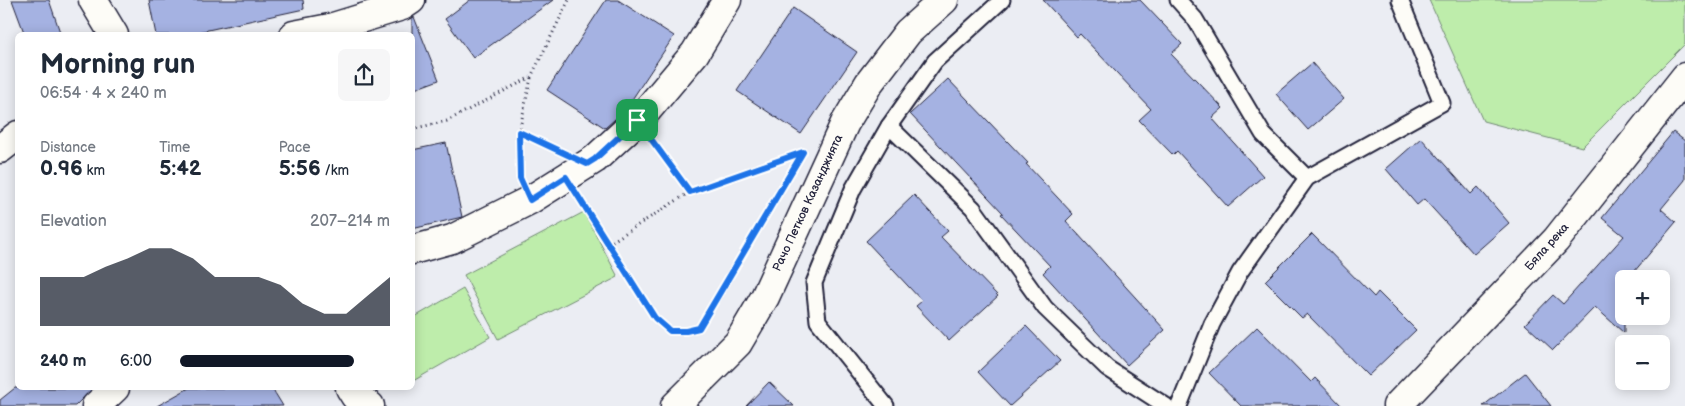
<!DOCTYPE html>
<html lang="en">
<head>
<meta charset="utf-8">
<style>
  :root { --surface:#fff; --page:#f6f6f7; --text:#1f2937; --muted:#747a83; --accent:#111827 }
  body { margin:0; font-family:"Balsamiq Sans",sans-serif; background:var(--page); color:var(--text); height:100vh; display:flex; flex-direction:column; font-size:19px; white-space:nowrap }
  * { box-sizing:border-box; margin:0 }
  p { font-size:16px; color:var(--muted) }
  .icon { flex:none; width:28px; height:28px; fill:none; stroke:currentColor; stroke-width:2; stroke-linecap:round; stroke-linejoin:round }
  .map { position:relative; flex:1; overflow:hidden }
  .drawer { position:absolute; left:15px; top:32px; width:400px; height:358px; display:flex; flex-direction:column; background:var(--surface); border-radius:8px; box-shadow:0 2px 12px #0003 }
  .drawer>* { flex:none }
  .tools { position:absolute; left:1615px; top:270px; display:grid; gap:10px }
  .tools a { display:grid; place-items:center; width:55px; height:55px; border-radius:8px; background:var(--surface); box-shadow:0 2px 12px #0003; font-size:25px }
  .pin { position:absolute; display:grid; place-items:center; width:42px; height:42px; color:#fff; margin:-21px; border-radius:10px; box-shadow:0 2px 8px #0006 }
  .round { display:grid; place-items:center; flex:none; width:52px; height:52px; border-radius:8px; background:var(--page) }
  .head { display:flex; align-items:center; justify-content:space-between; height:85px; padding:0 25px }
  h1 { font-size:28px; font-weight:700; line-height:38px }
  .figures { display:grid; grid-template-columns:repeat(3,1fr); gap:8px; height:85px; padding:5px 25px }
  .figures div { display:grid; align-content:center }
  .figures b { font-size:21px; font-weight:700 }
  .figures small { font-size:14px; font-weight:400 }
  .figures p { font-size:14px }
  .chart { height:140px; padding:10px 25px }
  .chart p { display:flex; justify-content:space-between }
  .chart svg { width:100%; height:90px; margin-top:5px; fill:var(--accent); opacity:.7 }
  ul { padding:0 25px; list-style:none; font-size:16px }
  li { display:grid; grid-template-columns:80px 60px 1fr; align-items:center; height:38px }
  li i { height:12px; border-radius:6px; background:var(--accent) }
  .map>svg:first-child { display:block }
</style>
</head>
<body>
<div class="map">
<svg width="1685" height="406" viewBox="0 0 1685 406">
  <rect width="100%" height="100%" fill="#ebedf3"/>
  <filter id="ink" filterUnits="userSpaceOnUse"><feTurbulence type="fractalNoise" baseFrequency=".02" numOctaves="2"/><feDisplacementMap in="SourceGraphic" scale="10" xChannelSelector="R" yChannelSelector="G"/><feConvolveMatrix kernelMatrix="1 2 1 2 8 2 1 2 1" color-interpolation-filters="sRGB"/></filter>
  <g filter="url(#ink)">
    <!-- green -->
    <g fill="#beedab" stroke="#708873">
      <path d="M 1429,0 L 1685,0 L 1685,44 L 1582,147 L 1483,121 Z"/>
      <path d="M 584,212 L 618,277 L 498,339 L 464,275 Z"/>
      <path d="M 463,289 L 490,337 L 413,381 L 413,318 Z"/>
    </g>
    <!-- building -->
    <g fill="#a5b2e2" stroke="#22223b">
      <path d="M 12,0 L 49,0 L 61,35 L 25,35 Z"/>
      <path d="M 149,0 L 303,0 L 304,9 L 185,35 L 156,35 Z"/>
      <path d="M 470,0 L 553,0 L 473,58 L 445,19 Z"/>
      <path d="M 606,0 L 618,0 L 674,36 L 625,110 L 605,128 L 547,90 Z"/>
      <path d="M 1043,0 L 1140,0 L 1182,44 L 1171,54 L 1223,108 L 1212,118 L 1263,176 L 1228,207 L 1177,151 L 1173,155 L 1139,120 L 1151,109 L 1080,34 L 1077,37 Z"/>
      <path d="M 793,8 L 857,52 L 801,134 L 737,91 Z"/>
      <path d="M 414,17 L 439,80 L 412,90 L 412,18 Z"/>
      <path d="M 1312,63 L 1344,99 L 1308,130 L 1276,94 Z"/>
      <path d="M 948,79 L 1028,163 L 1026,164 L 1073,214 L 1066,221 L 1165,330 L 1127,365 L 1043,273 L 1050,266 L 1001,214 L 1003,213 L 910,114 Z"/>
      <path d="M 1673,132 L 1685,141 L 1685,180 L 1661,209 L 1676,222 L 1628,279 L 1624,279 L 1624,333 L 1595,307 L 1553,350 L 1525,324 L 1553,295 L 1563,304 L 1624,236 L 1602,218 Z"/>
      <path d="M 1421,138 L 1471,194 L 1478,187 L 1509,223 L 1474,254 L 1424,199 L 1417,205 L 1386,169 Z"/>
      <path d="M 446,143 L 462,217 L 412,229 L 412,150 Z"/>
      <path d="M 914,195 L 948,231 L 941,237 L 998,296 L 949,341 L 916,306 L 922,301 L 866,241 Z"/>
      <path d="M 1312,234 L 1374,297 L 1378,292 L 1416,330 L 1368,376 L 1307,314 L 1302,318 L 1265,281 Z"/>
      <path d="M 1026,326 L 1060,361 L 1010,406 L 978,372 Z"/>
      <path d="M 1257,327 L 1311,382 L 1315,378 L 1342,406 L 1241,406 L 1209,373 Z"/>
      <path d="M 1525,373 L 1551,406 L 1483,406 Z"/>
      <path d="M 769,382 L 794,406 L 746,406 Z"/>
      <path d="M 15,388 L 93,388 L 75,406 L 0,406 L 0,400 Z"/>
      <path d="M 189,388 L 272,388 L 283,406 L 157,406 Z"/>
    </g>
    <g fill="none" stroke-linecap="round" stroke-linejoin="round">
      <!-- service casing -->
      <g stroke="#22223b" stroke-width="19">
        <g id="service">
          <path d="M 1178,0 L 1195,19 L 1263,134 L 1307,178"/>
          <path d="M 889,126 L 973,208 L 1045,308 L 1107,368 L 1166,406"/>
          <path d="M 886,406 L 818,321 L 814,283 L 853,189 L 889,126 L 935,61 L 1002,0"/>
          <path d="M 1179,406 L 1212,324 L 1240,272 L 1307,178 L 1442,103 L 1400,0"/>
        </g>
      </g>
      <!-- minor casing -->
      <g stroke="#22223b" stroke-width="31">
        <g id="minor">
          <path d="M 93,0 L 114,35"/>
          <path d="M 294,35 L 330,28 L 402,6 L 411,0"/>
          <path d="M 0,149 L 18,135"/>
          <path d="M 412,250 L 452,239 L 530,200 L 595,159 L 644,114 L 695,53 L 727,0"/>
          <path d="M 350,388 L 355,396 L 370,406"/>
          <path d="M 96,406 L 115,388"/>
          <path d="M 675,406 L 738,343 L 765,297 L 845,123 L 869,83 L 908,32 L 944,0"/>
          <path d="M 1397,406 L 1556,240 L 1685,77"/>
        </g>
      </g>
      <!-- path -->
      <g stroke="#22223b" stroke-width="3" stroke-dasharray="1 4" stroke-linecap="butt">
        <path d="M 531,78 L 519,132 L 560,151"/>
        <path d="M 412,129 L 447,121 L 531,77 L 569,0"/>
        <path d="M 519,132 L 520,177"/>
        <path d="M 652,140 L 690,192"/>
        <path d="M 579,199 L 655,318 L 670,331 L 686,331 L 699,328 L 792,170"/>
        <path d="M 608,244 L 690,192 L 803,152"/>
      </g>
      <!-- service -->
      <use href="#service" stroke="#fdfcf7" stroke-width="15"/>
      <!-- minor -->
      <use href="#minor" stroke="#fdfcf7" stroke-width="28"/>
    </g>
  </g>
  <g fill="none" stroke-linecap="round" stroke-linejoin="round" filter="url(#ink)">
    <!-- route casing -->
    <g stroke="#fff" stroke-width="10">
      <path id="route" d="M 637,120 L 690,192 L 803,152 L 699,328 L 686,331 L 670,331 L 655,318 L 566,177 L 530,200 L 520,178 L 519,132 L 587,164 L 595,159 Z"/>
    </g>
    <!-- route -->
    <use href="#route" stroke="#1a73e8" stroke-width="6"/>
  </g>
  <g text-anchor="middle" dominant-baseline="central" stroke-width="4.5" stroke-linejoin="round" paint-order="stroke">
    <!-- street labels -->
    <g font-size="12" fill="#22223b" stroke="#fdfcf7">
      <text transform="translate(808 203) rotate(-65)">Рачо Петков Казанджията</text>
      <text transform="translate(1547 247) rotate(-48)">Бяла река</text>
    </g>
  </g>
</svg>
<div class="tools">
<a>+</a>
<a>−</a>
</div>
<div class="pin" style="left:637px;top:120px;background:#1e9e55"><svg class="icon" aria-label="arrive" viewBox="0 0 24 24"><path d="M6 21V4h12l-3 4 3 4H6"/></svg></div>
<section class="drawer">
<div class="head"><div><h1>Morning run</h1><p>06:54 · 4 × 240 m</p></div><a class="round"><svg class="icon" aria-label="share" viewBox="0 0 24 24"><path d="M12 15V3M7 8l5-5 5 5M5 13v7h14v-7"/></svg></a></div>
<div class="figures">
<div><p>Distance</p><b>0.96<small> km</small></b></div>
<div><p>Time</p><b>5:42</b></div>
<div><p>Pace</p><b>5:56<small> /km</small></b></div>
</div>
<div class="chart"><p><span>Elevation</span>207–214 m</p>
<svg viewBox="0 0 160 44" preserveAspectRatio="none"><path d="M0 44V20L10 20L20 20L30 15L40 11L50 6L60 6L70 11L80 20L90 20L100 20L110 24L120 33L130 38L140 38L150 29L160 20V44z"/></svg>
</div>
<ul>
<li><b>240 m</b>6:00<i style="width:83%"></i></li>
</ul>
</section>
</div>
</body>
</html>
